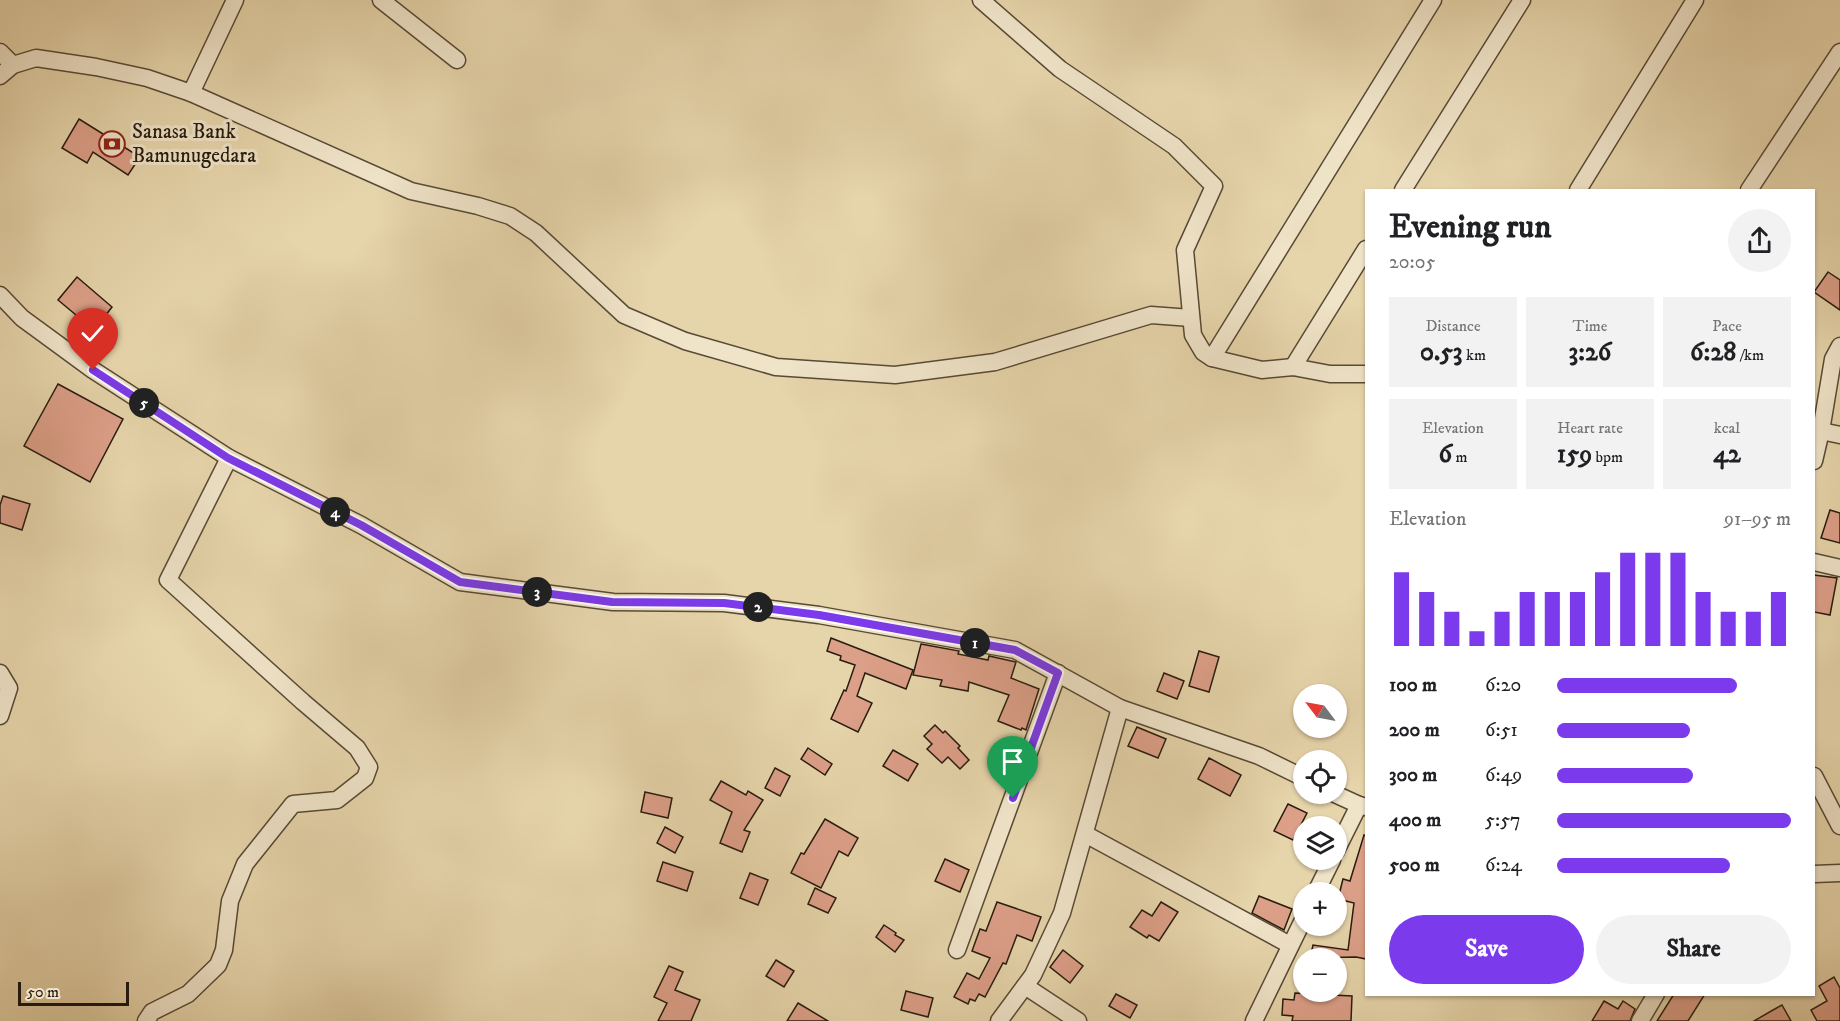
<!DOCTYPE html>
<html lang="en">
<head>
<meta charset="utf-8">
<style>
  :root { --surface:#fff; --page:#f2f2f2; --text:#202124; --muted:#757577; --accent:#7c3aed }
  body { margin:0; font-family:"IM FELL DW Pica",serif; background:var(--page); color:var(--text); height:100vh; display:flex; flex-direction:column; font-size:22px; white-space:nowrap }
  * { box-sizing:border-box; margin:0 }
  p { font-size:20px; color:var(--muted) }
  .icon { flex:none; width:33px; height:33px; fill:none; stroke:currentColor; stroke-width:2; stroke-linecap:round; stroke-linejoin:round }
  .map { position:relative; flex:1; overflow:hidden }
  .panel { position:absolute; left:1365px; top:189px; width:450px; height:807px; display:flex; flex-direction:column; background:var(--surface); border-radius:0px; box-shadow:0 2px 4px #0004 }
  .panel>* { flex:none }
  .needle { width:39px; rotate:302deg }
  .controls { position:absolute; left:1293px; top:684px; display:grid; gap:12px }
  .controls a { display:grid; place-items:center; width:54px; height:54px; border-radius:50%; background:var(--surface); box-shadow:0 2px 4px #0004; font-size:30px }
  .scale { position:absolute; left:18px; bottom:15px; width:111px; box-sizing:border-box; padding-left:6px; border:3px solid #281c0e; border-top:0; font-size:16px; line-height:21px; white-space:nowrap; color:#281c0e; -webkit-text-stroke:4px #efe3c8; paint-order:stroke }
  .pin { position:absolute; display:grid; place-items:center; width:51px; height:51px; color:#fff; margin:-62px -26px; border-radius:50% 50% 50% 0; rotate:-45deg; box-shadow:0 0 6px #0007 }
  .pin .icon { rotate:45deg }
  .km { position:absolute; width:30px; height:30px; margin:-15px; border-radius:50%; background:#222; color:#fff; font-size:16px; line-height:30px; text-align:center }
  .round { display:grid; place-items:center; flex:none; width:63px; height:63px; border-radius:32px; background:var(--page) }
  .overview { display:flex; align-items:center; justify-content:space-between; height:102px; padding:0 24px }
  h1 { font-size:33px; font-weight:700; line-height:45px }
  .metrics { display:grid; grid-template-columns:repeat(3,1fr); gap:9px; height:102px; padding:6px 24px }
  .metrics div { display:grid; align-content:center; border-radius:0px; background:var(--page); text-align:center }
  .metrics b { font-size:26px; font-weight:700 }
  .metrics small { font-size:16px; font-weight:400 }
  .metrics p { font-size:16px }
  .chart { height:168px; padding:12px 24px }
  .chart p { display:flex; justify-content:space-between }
  .chart svg { width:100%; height:108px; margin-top:6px; stroke:var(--accent); stroke-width:6 }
  .button { display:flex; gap:12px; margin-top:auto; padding:12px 24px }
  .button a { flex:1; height:69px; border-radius:36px; background:var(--accent); color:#fff; font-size:24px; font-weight:700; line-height:69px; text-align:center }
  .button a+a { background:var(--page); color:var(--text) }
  ul { padding:0 24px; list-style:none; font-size:20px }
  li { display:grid; grid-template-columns:96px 72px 1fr; align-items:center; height:45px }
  li i { height:15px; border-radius:8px; background:var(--accent) }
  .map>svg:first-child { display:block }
</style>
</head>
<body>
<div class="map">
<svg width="1840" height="1021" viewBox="0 0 1840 1021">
  <rect width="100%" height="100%" fill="#e6d4aa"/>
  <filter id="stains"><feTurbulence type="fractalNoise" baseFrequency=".00333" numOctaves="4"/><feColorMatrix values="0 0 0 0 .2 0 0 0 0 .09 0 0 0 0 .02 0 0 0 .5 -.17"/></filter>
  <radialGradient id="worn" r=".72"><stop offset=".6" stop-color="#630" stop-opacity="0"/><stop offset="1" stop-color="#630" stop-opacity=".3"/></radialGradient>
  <!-- building -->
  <g fill="#dc9f88" stroke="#281c0e" stroke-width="1.5">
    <path d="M 79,119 L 140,157 L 128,175 L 93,152 L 87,163 L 62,148 Z"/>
    <path d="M 1828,272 L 1840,280 L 1840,310 L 1814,292 Z"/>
    <path d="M 77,277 L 112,307 L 94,330 L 58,300 Z"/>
    <path d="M 58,384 L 123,419 L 90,482 L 24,446 Z"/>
    <path d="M 3,496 L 30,504 L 22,530 L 0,523 L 0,505 Z"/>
    <path d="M 1830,510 L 1840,513 L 1840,543 L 1821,538 Z"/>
    <path d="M 1814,575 L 1837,578 L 1830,615 L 1814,612 Z"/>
    <path d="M 831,638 L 913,670 L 906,689 L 865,673 L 857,696 L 872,703 L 858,732 L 831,719 L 844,690 L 846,691 L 855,665 L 840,660 L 841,656 L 827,651 Z"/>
    <path d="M 921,644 L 959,651 L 958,654 L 988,660 L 989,656 L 1016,662 L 1011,678 L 1039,689 L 1026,730 L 1022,728 L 1021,730 L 998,721 L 1009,695 L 969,682 L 968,691 L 940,686 L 942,680 L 913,675 Z"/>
    <path d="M 1199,651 L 1219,657 L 1209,692 L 1189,686 Z"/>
    <path d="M 1164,673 L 1184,681 L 1177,699 L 1157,691 Z"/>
    <path d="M 935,725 L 943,733 L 945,731 L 960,746 L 958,748 L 969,760 L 960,769 L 948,757 L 942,763 L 927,749 L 932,744 L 924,736 Z"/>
    <path d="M 1137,727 L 1166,739 L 1158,758 L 1128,746 Z"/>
    <path d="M 808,748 L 832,764 L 825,775 L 801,759 Z"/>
    <path d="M 893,750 L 918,764 L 908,781 L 883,766 Z"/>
    <path d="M 1209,758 L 1241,775 L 1230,796 L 1198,779 Z"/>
    <path d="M 775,768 L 790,776 L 780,796 L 765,788 Z"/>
    <path d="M 721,781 L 746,795 L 748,791 L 763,800 L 744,830 L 750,832 L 742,852 L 720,843 L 732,812 L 710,800 Z"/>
    <path d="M 645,792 L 672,798 L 668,818 L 641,812 Z"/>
    <path d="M 1288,804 L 1307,813 L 1293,840 L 1274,831 Z"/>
    <path d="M 825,819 L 858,838 L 848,856 L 839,851 L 821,888 L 791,873 L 801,853 L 804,854 Z"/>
    <path d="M 665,827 L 683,837 L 675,853 L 657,843 Z"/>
    <path d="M 1364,835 L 1366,836 L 1366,959 L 1356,957 L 1310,958 L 1313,945 L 1348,950 L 1354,903 L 1338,899 L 1343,879 L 1350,881 Z"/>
    <path d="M 945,859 L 969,870 L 960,892 L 935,881 Z"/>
    <path d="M 663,862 L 693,872 L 687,891 L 657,881 Z"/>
    <path d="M 750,873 L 768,880 L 758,905 L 740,898 Z"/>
    <path d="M 815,888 L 836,898 L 828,913 L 808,904 Z"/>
    <path d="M 1259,896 L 1292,909 L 1284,930 L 1252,913 Z"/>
    <path d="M 997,902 L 1041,917 L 1032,941 L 1017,935 L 1006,964 L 1003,963 L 985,997 L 979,994 L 975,1001 L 970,999 L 968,1004 L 954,997 L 967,973 L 979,979 L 990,958 L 972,951 L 980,929 L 986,931 Z"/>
    <path d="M 1161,902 L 1178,912 L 1159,941 L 1149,935 L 1147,938 L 1130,927 L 1142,910 L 1152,916 Z"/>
    <path d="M 884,925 L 896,933 L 895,935 L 904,940 L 895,952 L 876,937 Z"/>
    <path d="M 1063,950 L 1083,966 L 1070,983 L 1050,967 Z"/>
    <path d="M 776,960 L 794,971 L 784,987 L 766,976 Z"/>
    <path d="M 669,966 L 683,972 L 675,990 L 700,1000 L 691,1021 L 658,1021 L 667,1003 L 654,997 Z"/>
    <path d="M 1834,977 L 1840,988 L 1840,1021 L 1817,1021 L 1811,1010 L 1827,1001 L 1819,986 Z"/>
    <path d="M 906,991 L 933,998 L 928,1017 L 901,1010 Z"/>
    <path d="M 1295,993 L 1352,996 L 1351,1021 L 1292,1021 L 1293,1016 L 1282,1015 L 1283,999 L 1294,1000 Z"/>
    <path d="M 1116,994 L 1137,1005 L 1130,1018 L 1109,1006 Z"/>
    <path d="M 1674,994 L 1705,994 L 1688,1021 L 1657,1021 Z"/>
    <path d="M 1604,1001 L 1618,1009 L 1623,1001 L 1635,1009 L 1630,1021 L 1592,1021 Z"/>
    <path d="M 798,1003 L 828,1021 L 787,1021 Z"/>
    <path d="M 1782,1005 L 1791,1021 L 1754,1021 L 1773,1010 Z"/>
  </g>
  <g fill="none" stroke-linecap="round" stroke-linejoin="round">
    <!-- minor casing -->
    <g stroke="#584a35" stroke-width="19">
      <g id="minor">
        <path d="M 381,0 L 457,60"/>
        <path d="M 981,0 L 1060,69 L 1174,146 L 1214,186 L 1185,250 L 1193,335 L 1203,352 L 1212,358 L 1262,370 L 1293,367 L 1330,374 L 1366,374"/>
        <path d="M 0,52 L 13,65"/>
        <path d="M 0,76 L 13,65 L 36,58 L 96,67 L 147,78 L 191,93 L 411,191 L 478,206 L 510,216 L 536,233 L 624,315 L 685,341 L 776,367 L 895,375 L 995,362 L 1151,315 L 1191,318"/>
        <path d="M 191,93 L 235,0"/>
        <path d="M 1403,190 L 1522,0"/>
        <path d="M 1578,190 L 1695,0"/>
        <path d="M 1749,190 L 1840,52"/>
        <path d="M 0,295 L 22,318 L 93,370 L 229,458 L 361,525 L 460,582 L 613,602 L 724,603 L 819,615 L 1015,650 L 1120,708 L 1259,756 L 1304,778"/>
        <path d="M 1212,358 L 1433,0"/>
        <path d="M 1293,367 L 1366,249"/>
        <path d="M 1821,431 L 1840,435"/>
        <path d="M 1814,461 L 1821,431 L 1833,359 L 1840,346"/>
        <path d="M 1814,562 L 1840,568"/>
        <path d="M 0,673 L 9,688 L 0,716"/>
        <path d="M 1814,776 L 1840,826"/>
        <path d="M 1335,794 L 1359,805 L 1366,807"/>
        <path d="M 1085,834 L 1290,945"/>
        <path d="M 1336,851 L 1359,805"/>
        <path d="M 1814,874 L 1840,873"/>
        <path d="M 1316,892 L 1332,860"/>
        <path d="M 957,950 L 1058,673"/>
        <path d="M 1025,986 L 1078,1021"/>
        <path d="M 146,1021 L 152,1012 L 188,994 L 218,965 L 224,950 L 230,901 L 245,864 L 293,804 L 337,800 L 365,778 L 369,767 L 357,748 L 303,702 L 168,580 L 229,458"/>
        <path d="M 999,1021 L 1033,975 L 1062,913 L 1120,708"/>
        <path d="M 1254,1021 L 1304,918"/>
        <path d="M 1640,1021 L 1656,994"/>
      </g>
    </g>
    <!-- minor -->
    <use href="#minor" stroke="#efe3c8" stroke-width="16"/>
  </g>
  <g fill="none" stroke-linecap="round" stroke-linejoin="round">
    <!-- route casing -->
    <g stroke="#fff" stroke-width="12">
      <path id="route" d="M 93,370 L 228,458 L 361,525 L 460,582 L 612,602 L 724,603 L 819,615 L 1015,650 L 1058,673 L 1013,798"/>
    </g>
    <!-- route -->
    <use href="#route" stroke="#7c3aed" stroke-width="8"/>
  </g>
  <!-- icons -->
  <defs>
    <g id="bank-ring" transform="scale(1.35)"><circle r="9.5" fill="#efe3c8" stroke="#8f2418" stroke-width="1.5"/><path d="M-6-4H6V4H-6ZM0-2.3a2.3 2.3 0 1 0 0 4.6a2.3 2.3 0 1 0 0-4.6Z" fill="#8f2418"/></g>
  </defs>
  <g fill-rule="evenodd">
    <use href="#bank-ring" x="112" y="144"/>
  </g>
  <g text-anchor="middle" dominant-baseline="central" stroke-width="6" stroke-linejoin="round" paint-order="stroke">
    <!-- poi labels -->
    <g font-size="21" fill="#281c0e" stroke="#efe3c8" text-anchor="start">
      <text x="132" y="132">Sanasa Bank<tspan x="132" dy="24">Bamunugedara</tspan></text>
    </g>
  </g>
  <rect width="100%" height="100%" filter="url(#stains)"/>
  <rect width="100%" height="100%" fill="url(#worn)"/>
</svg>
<div class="controls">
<a><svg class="needle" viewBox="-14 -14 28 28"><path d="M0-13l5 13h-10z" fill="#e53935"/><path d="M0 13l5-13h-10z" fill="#757577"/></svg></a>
<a><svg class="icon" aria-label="locate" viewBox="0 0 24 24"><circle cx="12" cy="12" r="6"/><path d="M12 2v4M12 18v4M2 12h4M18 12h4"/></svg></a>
<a><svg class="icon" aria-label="layers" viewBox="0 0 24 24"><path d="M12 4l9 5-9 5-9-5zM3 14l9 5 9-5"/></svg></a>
<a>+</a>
<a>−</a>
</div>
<div class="scale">50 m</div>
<div class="pin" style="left:1013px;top:798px;background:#1e9e55"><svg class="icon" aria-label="arrive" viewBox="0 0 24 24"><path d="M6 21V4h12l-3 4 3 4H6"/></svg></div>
<div class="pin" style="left:93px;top:370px;background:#d93025"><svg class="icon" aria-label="check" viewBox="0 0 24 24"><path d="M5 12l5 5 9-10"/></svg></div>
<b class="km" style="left:975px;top:643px">1</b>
<b class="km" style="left:758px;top:607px">2</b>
<b class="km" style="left:537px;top:592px">3</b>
<b class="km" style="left:335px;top:512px">4</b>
<b class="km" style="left:144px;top:403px">5</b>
<section class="panel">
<div class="overview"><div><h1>Evening run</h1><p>20:05</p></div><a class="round"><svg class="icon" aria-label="share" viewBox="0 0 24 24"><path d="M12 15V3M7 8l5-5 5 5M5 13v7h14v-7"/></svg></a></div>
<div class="metrics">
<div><p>Distance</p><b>0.53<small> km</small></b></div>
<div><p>Time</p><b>3:26</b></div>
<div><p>Pace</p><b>6:28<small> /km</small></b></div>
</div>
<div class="metrics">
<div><p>Elevation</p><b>6<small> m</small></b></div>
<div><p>Heart rate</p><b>159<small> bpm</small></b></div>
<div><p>kcal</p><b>42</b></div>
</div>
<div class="chart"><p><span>Elevation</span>91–95 m</p>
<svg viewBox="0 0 160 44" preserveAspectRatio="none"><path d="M5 44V14M15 44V22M25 44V30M35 44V38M45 44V30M55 44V22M65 44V22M75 44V22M85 44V14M95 44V6M105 44V6M115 44V6M125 44V22M135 44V30M145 44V30M155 44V22"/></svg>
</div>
<ul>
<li><b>100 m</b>6:20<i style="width:77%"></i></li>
<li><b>200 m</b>6:51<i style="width:57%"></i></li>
<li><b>300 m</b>6:49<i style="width:58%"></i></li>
<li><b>400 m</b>5:57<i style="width:100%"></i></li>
<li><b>500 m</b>6:24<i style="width:74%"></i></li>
</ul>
<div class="button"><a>Save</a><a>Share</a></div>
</section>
</div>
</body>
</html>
